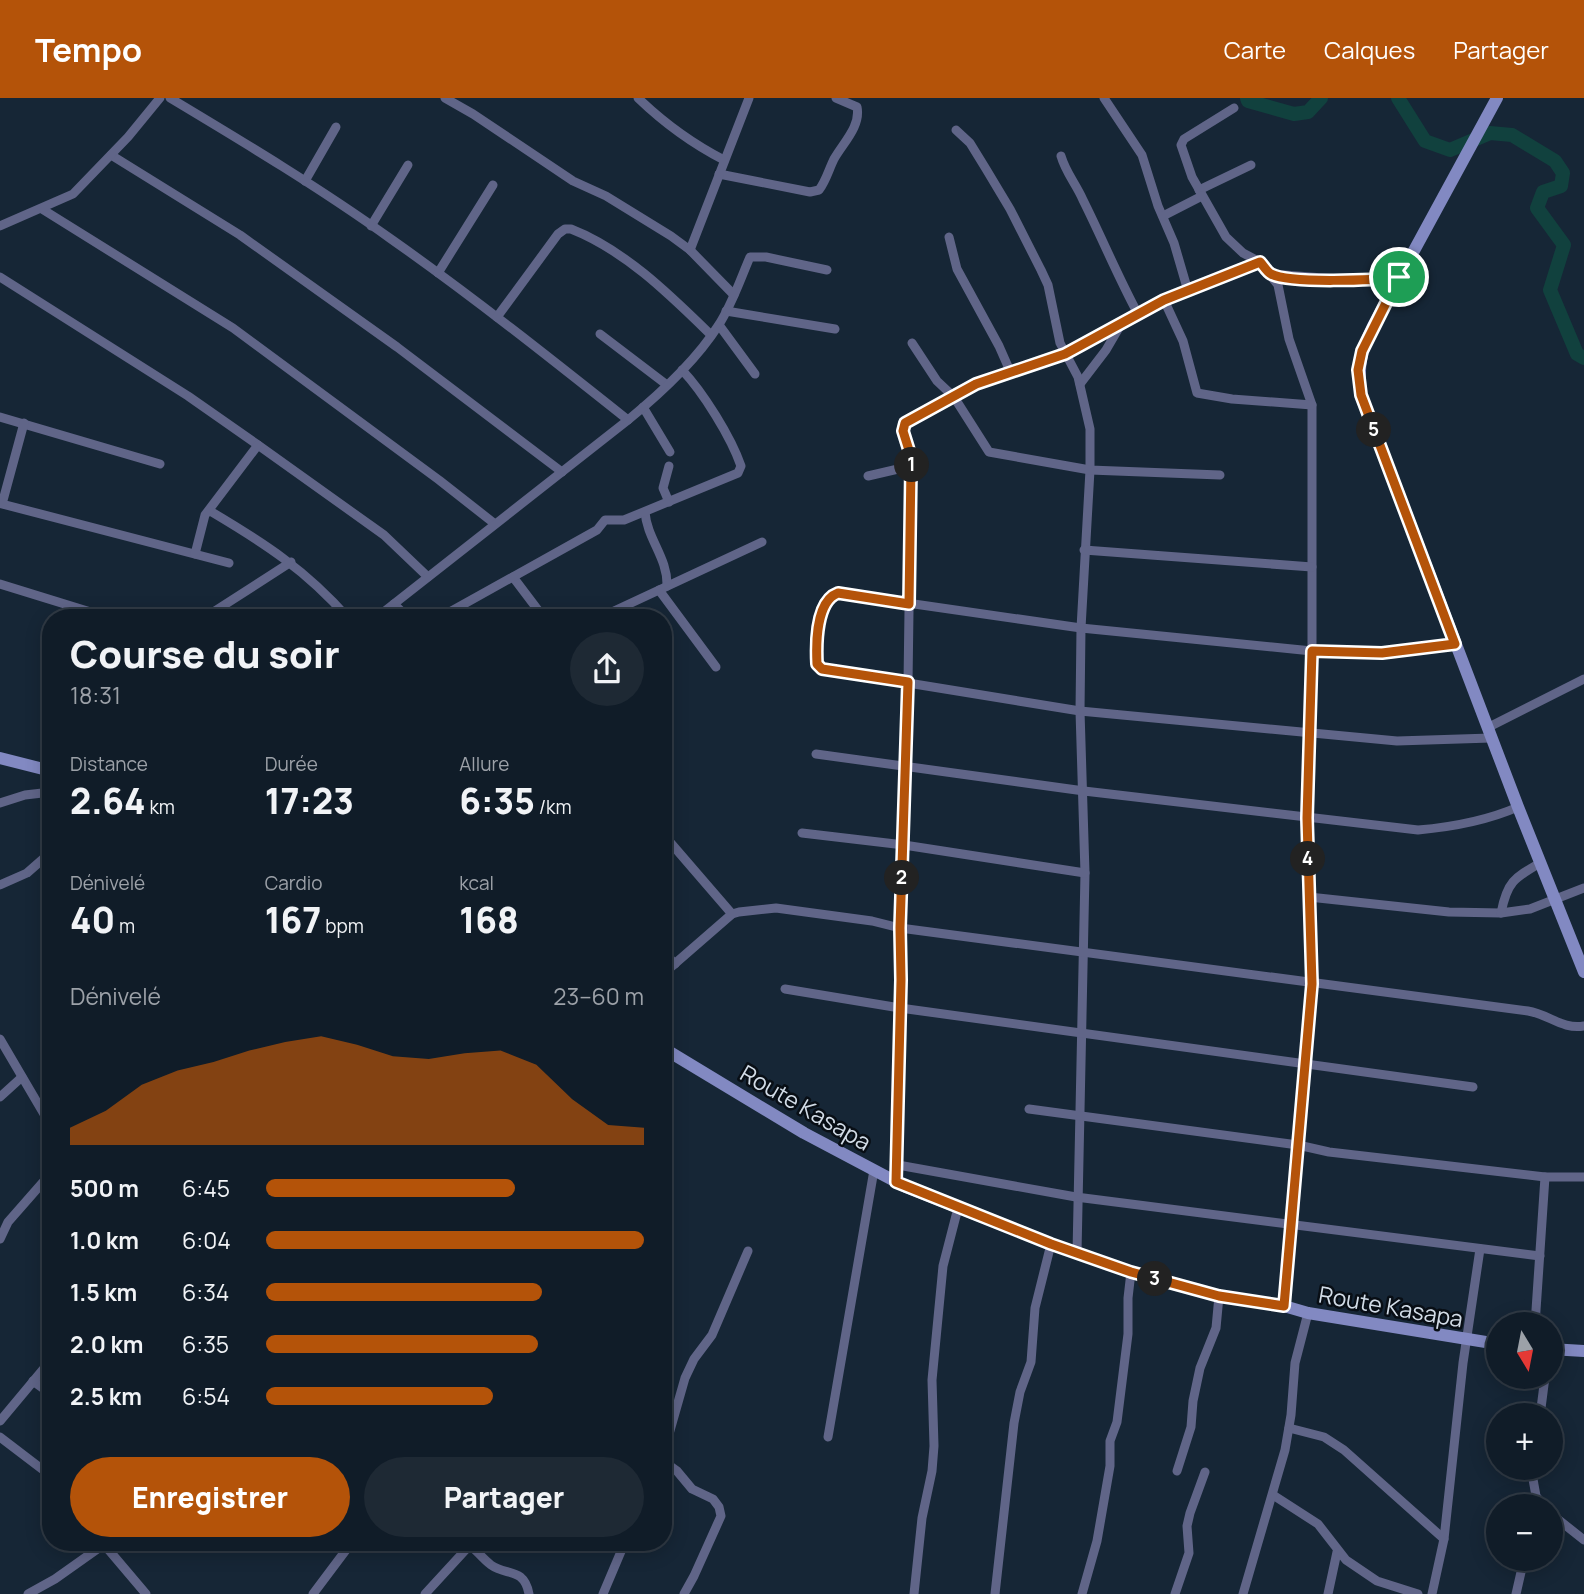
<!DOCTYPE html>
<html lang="fr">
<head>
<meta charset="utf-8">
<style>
  :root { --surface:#101c28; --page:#1e2934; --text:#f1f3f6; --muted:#9ca1a8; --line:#303a45; --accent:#b45309 }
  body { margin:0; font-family:Manrope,sans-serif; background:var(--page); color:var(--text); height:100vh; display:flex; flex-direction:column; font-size:26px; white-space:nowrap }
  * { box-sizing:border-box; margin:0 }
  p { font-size:23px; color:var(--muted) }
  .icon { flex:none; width:38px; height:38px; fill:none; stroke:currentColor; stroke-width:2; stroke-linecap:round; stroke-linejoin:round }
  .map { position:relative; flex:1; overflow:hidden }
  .side { position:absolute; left:42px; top:511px; width:630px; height:942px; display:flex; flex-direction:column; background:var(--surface); border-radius:28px; box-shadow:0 4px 18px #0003,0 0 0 2px var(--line) }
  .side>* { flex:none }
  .needle { width:46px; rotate:170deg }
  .tools { position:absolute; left:1486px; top:1214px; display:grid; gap:14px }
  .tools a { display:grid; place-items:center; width:77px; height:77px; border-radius:50%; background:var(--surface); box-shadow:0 4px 18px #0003,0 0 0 2px var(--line); font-size:35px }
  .pin { position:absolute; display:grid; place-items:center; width:60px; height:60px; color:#fff; margin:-30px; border:4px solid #fff; border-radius:50%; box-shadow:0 2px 7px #0007 }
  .km { position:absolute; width:35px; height:35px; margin:-18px; border-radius:50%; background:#222; color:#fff; font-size:19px; line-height:35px; text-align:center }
  .round { display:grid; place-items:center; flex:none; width:74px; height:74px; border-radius:37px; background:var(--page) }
  .head { display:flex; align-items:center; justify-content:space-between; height:119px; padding:0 28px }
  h1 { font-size:38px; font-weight:800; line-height:52px }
  .metrics { display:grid; grid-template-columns:repeat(3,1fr); gap:10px; height:119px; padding:7px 28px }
  .metrics div { display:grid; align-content:center }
  .metrics b { font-size:35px; font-weight:800 }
  .metrics small { font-size:19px; font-weight:400 }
  .metrics p { font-size:19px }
  .chart { height:196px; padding:14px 28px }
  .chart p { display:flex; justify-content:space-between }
  .chart svg { width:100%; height:126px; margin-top:7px; fill:var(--accent); opacity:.7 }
  .primary-button { display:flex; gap:14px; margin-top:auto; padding:14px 28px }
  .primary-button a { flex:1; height:80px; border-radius:42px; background:var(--accent); color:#fff; font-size:28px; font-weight:800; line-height:80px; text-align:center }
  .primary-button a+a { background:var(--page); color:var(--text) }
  ul { padding:0 28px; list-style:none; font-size:23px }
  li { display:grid; grid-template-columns:112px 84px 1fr; align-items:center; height:52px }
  li i { height:18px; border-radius:9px; background:var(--accent) }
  header { display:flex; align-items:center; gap:42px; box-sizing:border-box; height:98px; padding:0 35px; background:var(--accent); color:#fff }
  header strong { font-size:33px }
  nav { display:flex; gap:38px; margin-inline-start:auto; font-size:24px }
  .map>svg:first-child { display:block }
</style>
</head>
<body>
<header>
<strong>Tempo</strong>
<nav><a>Carte</a><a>Calques</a><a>Partager</a></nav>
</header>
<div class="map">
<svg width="1584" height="1496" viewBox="0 0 1584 1496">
  <rect width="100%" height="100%" fill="#162636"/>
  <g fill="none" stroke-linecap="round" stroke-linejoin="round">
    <!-- river -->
    <g stroke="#11413e" stroke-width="14">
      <path d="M 1247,0 L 1248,3 L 1294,16 L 1308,14 L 1321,0"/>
      <path d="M 1398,0 L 1425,43 L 1450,52 L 1490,35 L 1512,37 L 1555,63 L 1563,75 L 1561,88 L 1543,94 L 1537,110 L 1564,147 L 1550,192 L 1577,256 L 1584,260"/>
    </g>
    <!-- street -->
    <g stroke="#606588" stroke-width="9">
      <path d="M 170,0 C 245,45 320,90 391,141 C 472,198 550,260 628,322"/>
      <path d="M 445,0 L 473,16 L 573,83 L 606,98 L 671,138 L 690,152 L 734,197"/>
      <path d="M 638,0 C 664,25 691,45 724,62"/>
      <path d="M 1104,0 L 1142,57 L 1158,108 L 1174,145 L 1188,193"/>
      <path d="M 1234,10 L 1184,41 L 1181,47 L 1192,79 L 1226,139 L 1243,155 L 1260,164 L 1278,187 L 1289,241 L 1312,307 L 1312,553 L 1307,720 L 1312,886 L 1284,1208"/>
      <path d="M 956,32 L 970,45 L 986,71 L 1010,111 L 1041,172 L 1048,187 L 1060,245 L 1078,279 L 1090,331 L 1090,372 L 1081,530 L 1080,613 L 1085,775 L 1077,1155"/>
      <path d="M 111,57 L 240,137 L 397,249 L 562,374"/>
      <path d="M 1061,58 C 1066,75 1076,86 1083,102 C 1102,140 1118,179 1138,216"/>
      <path d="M 719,76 L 810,94 L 819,92 C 826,83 829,71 834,61 C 843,45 861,28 857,9 L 836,0"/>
      <path d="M 305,83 L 336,29"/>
      <path d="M 1199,92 L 1251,67"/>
      <path d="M 42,111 L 233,230 L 439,382 L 495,426"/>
      <path d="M 1163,118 L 1202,98"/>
      <path d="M 0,128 L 73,96 L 128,39 L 160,0"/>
      <path d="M 371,128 L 408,67"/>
      <path d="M 949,139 L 957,171 L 999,248 L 1010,273"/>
      <path d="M 690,152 L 749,0"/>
      <path d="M 438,175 L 493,87"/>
      <path d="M 1272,176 L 1361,183 L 1400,179"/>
      <path d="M 0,179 L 188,298 L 258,347 L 384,437 L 428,479"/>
      <path d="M 1164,202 L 1183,243 L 1197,295 L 1232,301 L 1312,307"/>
      <path d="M 726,213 L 835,231"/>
      <path d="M 497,219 L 558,136 L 565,131 L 571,131 C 625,152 671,198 711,237"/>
      <path d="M 719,227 L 755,276"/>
      <path d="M 600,236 L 667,287"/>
      <path d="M 912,245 L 937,283 L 954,299 L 989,354 L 1090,372 L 1220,377"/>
      <path d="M 1080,286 L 1106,252 L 1120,228"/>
      <path d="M 643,309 L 670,354"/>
      <path d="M 0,319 L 160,366"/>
      <path d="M 24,325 L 2,406 L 229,465"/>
      <path d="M 868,378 L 911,368 C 916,353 901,340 905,325 L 913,320 L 977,286 L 1065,256 L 1164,202 L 1260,164"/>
      <path d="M 669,404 L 663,390 L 669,368"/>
      <path d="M 210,413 C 264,445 306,472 348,520"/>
      <path d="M 645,414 C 647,441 668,460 667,488"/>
      <path d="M 1084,452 L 1312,469"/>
      <path d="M 195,456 L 205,417 L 258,347"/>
      <path d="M 513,479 L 544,520"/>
      <path d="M 0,486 L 110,520"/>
      <path d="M 659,492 L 716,569"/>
      <path d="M 394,506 L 408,520"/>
      <path d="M 204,520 L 291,464"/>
      <path d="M 376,520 L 628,322 C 661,295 695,264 718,228 C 732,207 740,182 750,159 L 766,159 L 827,172"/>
      <path d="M 439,520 L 597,432 L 605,422 L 624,422 L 738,375 L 741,368 C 731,339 703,294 682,272"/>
      <path d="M 599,520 L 762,444"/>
      <path d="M 1455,546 L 1382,555 L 1312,553 L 1081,530 L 838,495 C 816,503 816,546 817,566 L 822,571 L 1080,613 L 1397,643 L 1491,640"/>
      <path d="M 1487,630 L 1584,581"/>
      <path d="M 816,656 L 1084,693 L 1418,732 C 1452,729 1486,723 1518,709"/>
      <path d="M 0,705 L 25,697 L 51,694"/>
      <path d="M 802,735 L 904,747 L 1085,775"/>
      <path d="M 663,736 L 732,816"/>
      <path d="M 0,787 L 27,775 L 51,754"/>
      <path d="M 1309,799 L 1449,814 L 1501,815 L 1530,811 L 1584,790"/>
      <path d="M 1501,815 C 1507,784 1514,780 1540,765"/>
      <path d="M 663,853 L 675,866"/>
      <path d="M 663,876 L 732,816 L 739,814 L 776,810 L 872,823 L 900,830 L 1528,913 C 1548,916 1563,932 1584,928"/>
      <path d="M 785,891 L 900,910 L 1473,989"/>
      <path d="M 0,941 L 51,1028"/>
      <path d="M 0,999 L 22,979"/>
      <path d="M 1029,1011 L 1298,1047 L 1329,1054 L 1545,1079"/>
      <path d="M 898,1067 L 1076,1099 L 1540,1158"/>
      <path d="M 896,1084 L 901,882 L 900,830 L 908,585 L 911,368"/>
      <path d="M 0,1141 L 8,1124 L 51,1075"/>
      <path d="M 1535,1227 L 1545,1079 L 1584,1079"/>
      <path d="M 33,1283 L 51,1296"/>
      <path d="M 1540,1318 L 1545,1279"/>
      <path d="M 0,1323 L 51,1262"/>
      <path d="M 1289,1330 L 1324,1339 L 1344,1352 L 1444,1441"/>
      <path d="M 0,1339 L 51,1378"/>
      <path d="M 828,1339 L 874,1072"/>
      <path d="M 663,1349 L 669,1336 L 685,1280 L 694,1261 L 712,1237 L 748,1153"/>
      <path d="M 663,1363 L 677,1373 L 692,1391 L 713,1401 L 719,1409 L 721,1418 L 694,1478 L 684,1496"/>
      <path d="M 1531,1370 L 1536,1398 L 1544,1409"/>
      <path d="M 1177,1373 L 1191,1329 L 1193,1303 L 1200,1270 L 1216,1230 L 1219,1198"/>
      <path d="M 1273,1397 L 1318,1426 L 1346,1462 L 1377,1483 L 1418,1496"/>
      <path d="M 1550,1415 L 1584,1442"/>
      <path d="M 102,1444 L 146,1496"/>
      <path d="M 471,1444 L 470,1447 C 477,1453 483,1461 491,1467 C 506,1478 524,1469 529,1496"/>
      <path d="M 28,1496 L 55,1481 L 103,1447 L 114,1444"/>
      <path d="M 313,1496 L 352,1444"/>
      <path d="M 425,1496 L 470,1447 L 488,1444"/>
      <path d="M 603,1496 L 625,1444"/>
      <path d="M 914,1496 L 922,1420 L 932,1373 L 934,1348 L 932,1282 L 943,1168 L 958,1110"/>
      <path d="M 995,1496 L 1014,1325 L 1020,1294 L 1031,1264 L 1035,1210 L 1051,1146"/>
      <path d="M 1082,1496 L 1097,1443 L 1110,1368 L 1110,1343 L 1117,1324 L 1128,1236 L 1128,1200 L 1131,1174"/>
      <path d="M 1175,1496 L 1189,1455 L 1187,1428 L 1190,1415 L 1205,1374"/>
      <path d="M 1243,1496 L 1285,1352 L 1291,1317 L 1295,1265 L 1308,1215"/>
      <path d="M 1328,1496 L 1337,1454"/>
      <path d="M 1432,1496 L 1444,1441 L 1463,1265 L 1480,1151"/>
      <path d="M 1516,1496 L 1524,1461"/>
    </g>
    <!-- secondary -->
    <g stroke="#8289c2" stroke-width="12">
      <path d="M 1497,0 L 1373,228 C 1360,255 1358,268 1361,297 L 1518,709 L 1584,874"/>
      <path d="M 0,660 L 51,673"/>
      <path d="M 663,950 L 804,1035 L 906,1089 L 1051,1146 L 1131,1174 L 1219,1198 L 1284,1208 L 1308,1215 L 1498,1246"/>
      <path d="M 1550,1251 L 1584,1253"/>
    </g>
  </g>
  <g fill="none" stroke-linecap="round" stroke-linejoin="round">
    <!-- route casing -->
    <g stroke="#fff" stroke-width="14">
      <path id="route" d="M 1260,164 C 1263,167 1267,174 1271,176 C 1289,186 1377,182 1399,179 L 1362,253 L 1358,272 L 1361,297 L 1455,546 L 1382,555 L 1312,553 L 1307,720 L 1312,886 L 1284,1208 L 1219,1198 L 1131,1174 L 1051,1146 L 896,1084 L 901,882 L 900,830 L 908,584 L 822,571 L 817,566 C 816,546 816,503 838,495 L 909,506 L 911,368 L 913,365 L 903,333 L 905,325 L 976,286 L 1065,256 L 1164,202 Z"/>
    </g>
    <!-- route -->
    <use href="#route" stroke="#b45309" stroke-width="9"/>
  </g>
  <g text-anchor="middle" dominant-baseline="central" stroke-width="5" stroke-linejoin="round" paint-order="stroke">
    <!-- street labels -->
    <g font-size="23" fill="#d2dce7" stroke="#080e15">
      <text transform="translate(806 1009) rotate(30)">Route Kasapa</text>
      <text transform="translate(1391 1208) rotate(10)">Route Kasapa</text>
    </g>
  </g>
</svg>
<div class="tools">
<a><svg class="needle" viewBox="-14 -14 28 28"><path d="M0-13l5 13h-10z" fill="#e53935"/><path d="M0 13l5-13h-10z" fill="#9ca1a8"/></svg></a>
<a>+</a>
<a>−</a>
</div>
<div class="pin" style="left:1399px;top:179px;background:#1e9e55"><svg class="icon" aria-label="arrive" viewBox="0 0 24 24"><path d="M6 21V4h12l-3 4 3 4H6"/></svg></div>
<b class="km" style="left:912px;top:367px">1</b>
<b class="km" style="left:902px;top:780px">2</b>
<b class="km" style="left:1155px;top:1181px">3</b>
<b class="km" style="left:1308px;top:761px">4</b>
<b class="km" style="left:1374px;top:332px">5</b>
<section class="side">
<div class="head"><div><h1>Course du soir</h1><p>18:31</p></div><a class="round"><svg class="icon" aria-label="share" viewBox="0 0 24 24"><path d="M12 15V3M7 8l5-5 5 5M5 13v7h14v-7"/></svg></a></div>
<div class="metrics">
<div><p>Distance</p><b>2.64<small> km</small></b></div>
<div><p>Durée</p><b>17:23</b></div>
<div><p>Allure</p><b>6:35<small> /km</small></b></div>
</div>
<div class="metrics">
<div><p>Dénivelé</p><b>40<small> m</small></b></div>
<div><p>Cardio</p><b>167<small> bpm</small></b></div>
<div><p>kcal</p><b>168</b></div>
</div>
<div class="chart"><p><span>Dénivelé</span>23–60 m</p>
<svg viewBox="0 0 160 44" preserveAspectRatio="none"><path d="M0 44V38L10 32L20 23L30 18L40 15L50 11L60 8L70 6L80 9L90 13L100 14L110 12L120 11L130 16L140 28L150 37L160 38V44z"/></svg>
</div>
<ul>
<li><b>500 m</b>6:45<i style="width:66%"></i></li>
<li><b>1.0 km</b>6:04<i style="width:100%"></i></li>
<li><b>1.5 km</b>6:34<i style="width:73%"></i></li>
<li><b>2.0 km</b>6:35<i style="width:72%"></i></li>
<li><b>2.5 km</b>6:54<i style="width:60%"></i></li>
</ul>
<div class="primary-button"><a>Enregistrer</a><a>Partager</a></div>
</section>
</div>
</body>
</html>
